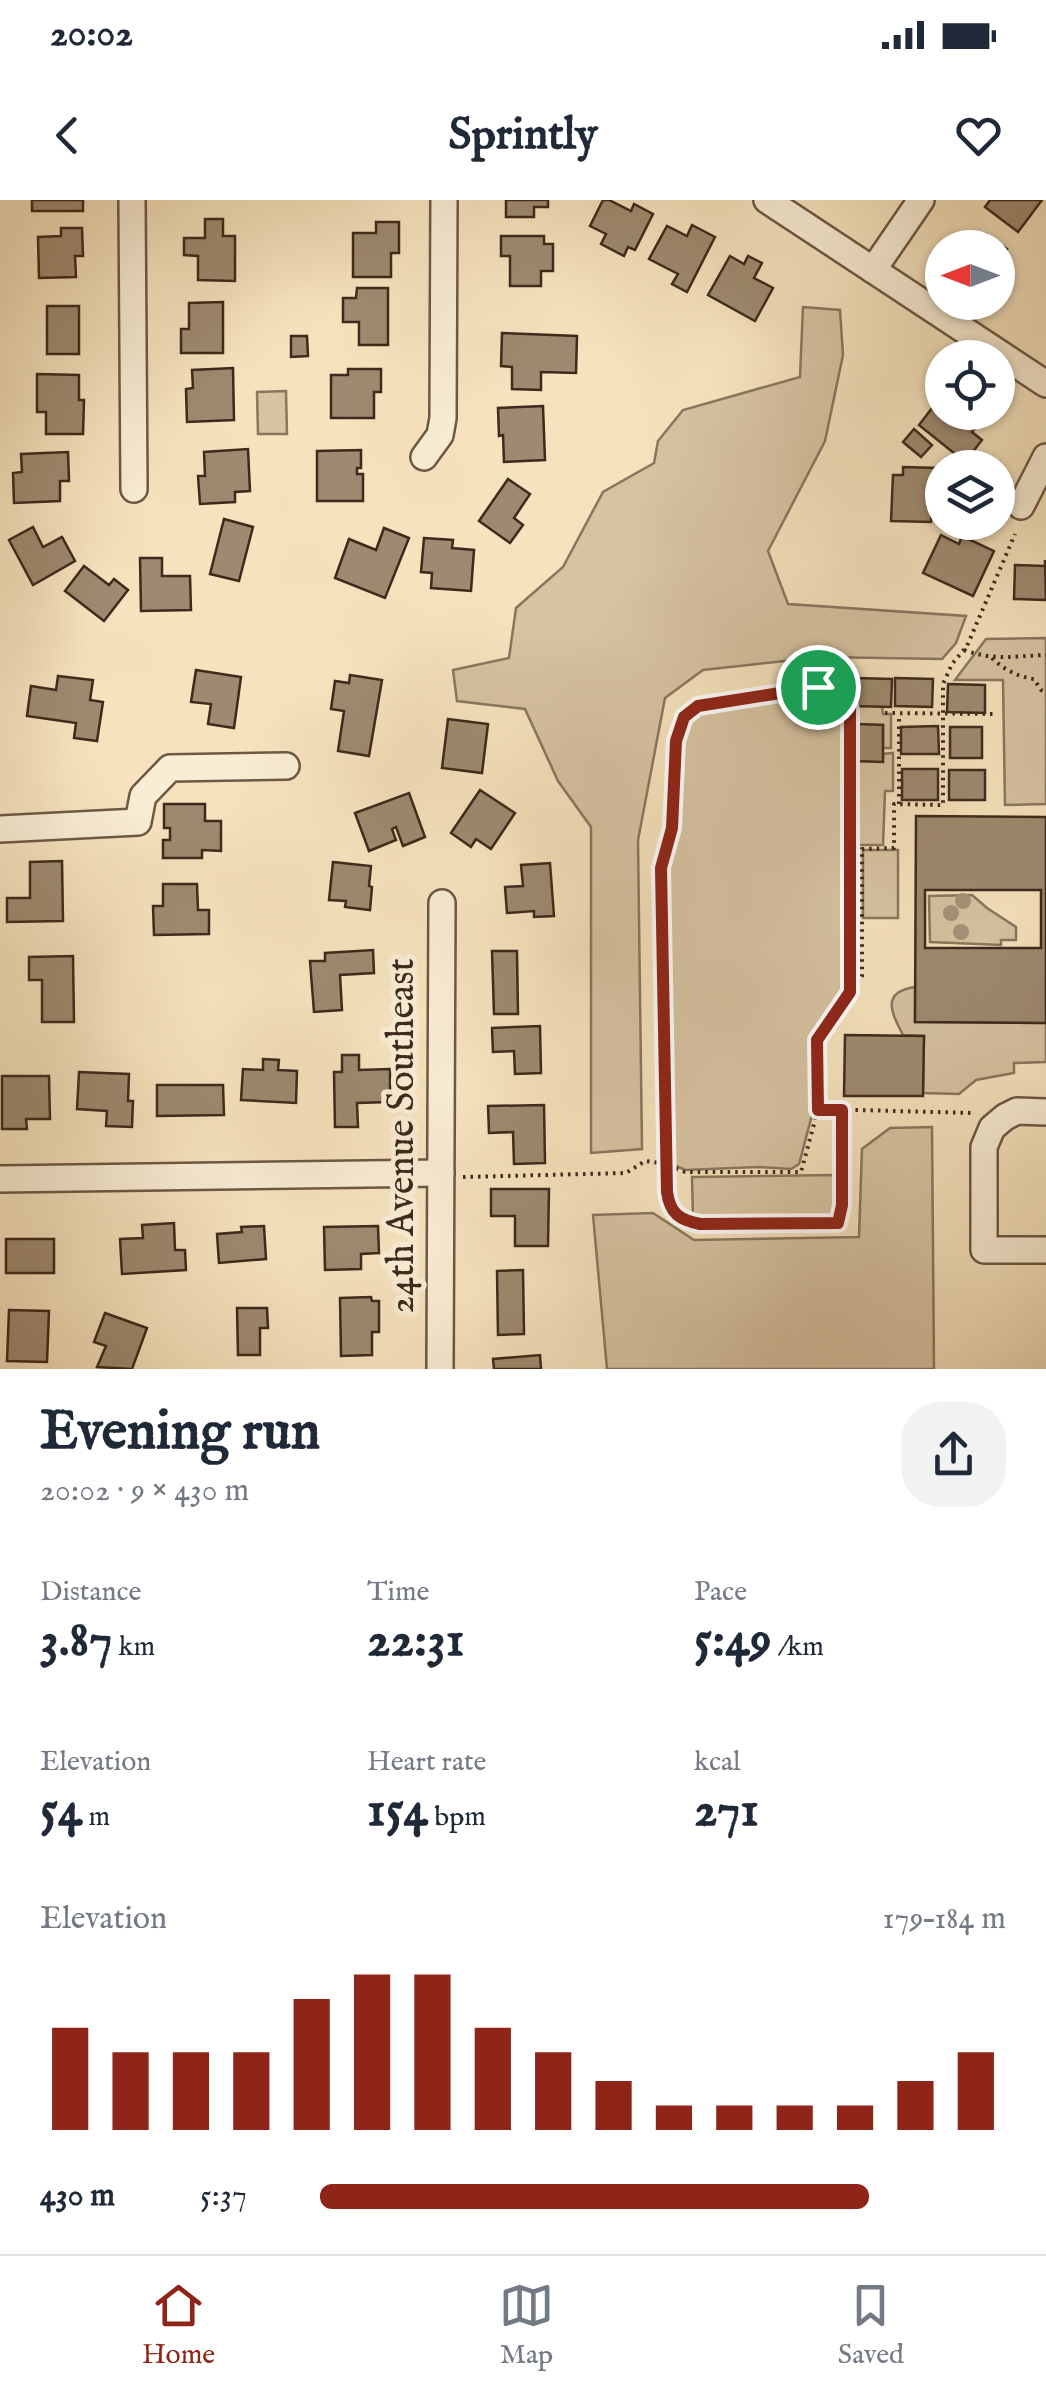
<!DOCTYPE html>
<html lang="en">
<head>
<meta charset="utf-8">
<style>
  :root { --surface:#fff; --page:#f2f2f3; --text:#1f2937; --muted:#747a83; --line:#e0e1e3; --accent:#8f2418 }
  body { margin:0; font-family:"IM FELL English",serif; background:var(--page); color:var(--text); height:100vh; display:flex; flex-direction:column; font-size:38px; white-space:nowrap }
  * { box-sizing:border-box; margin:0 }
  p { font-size:32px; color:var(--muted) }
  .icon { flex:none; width:55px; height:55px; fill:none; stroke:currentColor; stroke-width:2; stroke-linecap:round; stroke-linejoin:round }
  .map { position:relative; height:1169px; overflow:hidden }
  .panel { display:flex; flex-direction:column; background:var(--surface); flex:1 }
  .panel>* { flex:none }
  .needle { width:65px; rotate:270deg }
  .controls { position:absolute; left:925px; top:30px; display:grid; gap:20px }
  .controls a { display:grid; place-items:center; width:90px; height:90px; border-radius:50%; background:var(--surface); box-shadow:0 2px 8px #0004; font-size:50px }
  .pin { position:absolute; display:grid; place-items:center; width:85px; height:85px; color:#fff; margin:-42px; border:5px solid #fff; border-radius:50%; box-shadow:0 2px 10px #0007 }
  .round { display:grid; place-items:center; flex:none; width:105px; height:105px; border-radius:40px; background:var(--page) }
  .head { display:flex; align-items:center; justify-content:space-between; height:170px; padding:0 40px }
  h1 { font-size:55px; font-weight:700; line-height:75px }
  .figures { display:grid; grid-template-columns:repeat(3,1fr); gap:15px; height:170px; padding:10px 40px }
  .figures div { display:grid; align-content:center }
  .figures b { font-size:50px; font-weight:700 }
  .figures small { font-size:28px; font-weight:400 }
  .figures p { font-size:28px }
  .chart { height:280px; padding:20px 40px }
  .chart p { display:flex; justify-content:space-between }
  .chart svg { width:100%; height:180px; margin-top:10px; stroke:var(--accent); stroke-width:6 }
  ul { padding:0 40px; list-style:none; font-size:32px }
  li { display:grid; grid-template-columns:160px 120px 1fr; align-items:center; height:75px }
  li i { height:25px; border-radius:12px; background:var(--accent) }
  .status { display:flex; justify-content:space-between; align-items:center; height:70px; padding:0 50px; background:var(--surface); direction:ltr }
  .status svg { height:28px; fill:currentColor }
  header { display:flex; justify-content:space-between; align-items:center; height:130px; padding:0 40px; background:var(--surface); font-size:45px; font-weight:700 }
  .menu { display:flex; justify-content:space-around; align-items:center; height:140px; border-top:2px solid var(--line); background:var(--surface); font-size:28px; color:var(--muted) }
  .menu a { display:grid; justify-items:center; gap:5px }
  .menu .active { color:var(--accent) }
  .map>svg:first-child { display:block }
</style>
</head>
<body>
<div class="status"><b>20:02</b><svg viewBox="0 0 49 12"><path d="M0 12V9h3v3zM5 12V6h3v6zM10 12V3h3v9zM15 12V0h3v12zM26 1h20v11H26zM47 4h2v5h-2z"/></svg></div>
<header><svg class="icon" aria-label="back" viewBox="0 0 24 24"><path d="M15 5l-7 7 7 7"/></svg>Sprintly<svg class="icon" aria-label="heart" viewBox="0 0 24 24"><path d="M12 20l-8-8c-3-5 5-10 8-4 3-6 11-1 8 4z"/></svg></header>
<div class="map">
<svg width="1046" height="1169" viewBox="0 0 1046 1169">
  <rect width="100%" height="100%" fill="#f6e3be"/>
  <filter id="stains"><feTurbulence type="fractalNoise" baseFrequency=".002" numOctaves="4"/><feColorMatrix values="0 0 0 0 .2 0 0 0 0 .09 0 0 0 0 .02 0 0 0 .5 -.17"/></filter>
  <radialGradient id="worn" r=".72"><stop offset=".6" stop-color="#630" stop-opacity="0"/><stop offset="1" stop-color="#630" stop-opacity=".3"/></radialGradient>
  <!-- green -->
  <g fill="#d7c3a2" stroke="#8a765f" stroke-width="2.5">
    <path d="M 803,107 L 840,110 L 843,155 L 825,241 L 768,351 L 788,404 L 966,416 L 956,443 L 942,459 L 821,457 L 703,470 L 665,498 L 638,640 L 642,949 L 591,953 L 591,627 L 558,581 L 525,509 L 457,501 L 453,470 L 509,458 L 516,408 L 563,367 L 603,292 L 654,263 L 658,241 L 683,210 L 800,177 Z"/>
    <path d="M 286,191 L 287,234 L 258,234 L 257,192 Z"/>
    <path d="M 1046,438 L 1046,604 L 1005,605 L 1003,480 L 955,480 L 986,439 Z"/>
    <path d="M 817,490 C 830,492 840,495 847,506 L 848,790 L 812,839 L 812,915 L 799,964 L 791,969 L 758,967 L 685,970 L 672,964 L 671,960 L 665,671 L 675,630 L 678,541 C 681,527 685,520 696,511 Z"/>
    <path d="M 854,506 L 882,506 L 883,514 L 891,514 L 891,548 L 883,548 L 883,525 L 857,525 L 857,561 L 883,561 L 883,554 L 893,553 L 893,591 L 885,591 L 883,645 L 860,645 L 855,643 L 852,610 Z"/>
    <rect x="863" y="650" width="35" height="68"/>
    <path d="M 972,695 L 987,708 L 1016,727 L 1016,740 L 1001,740 L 1001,745 L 930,742 L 929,696 Z"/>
    <path d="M 915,787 L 915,822 L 1046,823 L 1046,862 L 1014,863 L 1014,873 L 976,880 L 959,894 L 923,893 L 924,836 L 903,835 C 891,812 881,792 915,787 Z"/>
    <path d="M 932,927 L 934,1169 L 607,1169 L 593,1015 L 653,1013 L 694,1040 L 859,1037 L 862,949 L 890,928 Z"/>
    <path d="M 834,975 L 835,1016 L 693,1018 L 692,977 Z"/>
  </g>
  <!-- building -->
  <g fill="#9e8a70" stroke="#3e291c" stroke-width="2.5" fill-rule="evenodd">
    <rect x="32" y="0" width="51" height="11"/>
    <path d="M 506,0 L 548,0 L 548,7 L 534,7 L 534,17 L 506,17 Z"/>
    <path d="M 603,0 L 609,0 L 631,11 L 634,4 L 653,14 L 635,50 L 628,47 L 624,56 L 601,44 L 606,34 L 590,26 Z"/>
    <path d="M 990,0 L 1042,0 L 1018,32 L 985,7 Z"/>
    <path d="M 205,19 L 223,19 L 223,36 L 235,36 L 235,81 L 198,80 L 198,56 L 184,55 L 184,38 L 205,38 Z"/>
    <path d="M 376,22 L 399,22 L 399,53 L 391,53 L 391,77 L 353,77 L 353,33 L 376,33 Z"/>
    <path d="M 692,25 L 715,37 L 687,92 L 672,84 L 678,74 L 649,59 L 667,26 L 687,36 Z"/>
    <path d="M 61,28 L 82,28 L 83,56 L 75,56 L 76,77 L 39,78 L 38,37 L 61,36 Z"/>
    <path d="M 986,34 L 1007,49 L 998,62 L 998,48 L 977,48 Z"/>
    <path d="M 501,36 L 544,36 L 544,44 L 553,44 L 553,71 L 541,71 L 541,86 L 510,86 L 510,56 L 501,56 Z"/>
    <path d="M 730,56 L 744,64 L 748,56 L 762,63 L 754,78 L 773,88 L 755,121 L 708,95 Z"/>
    <path d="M 357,88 L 388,88 L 388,145 L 359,145 L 359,122 L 343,122 L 343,98 L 356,98 Z"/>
    <path d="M 223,102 L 223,153 L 181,153 L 181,129 L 189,129 L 189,103 Z"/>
    <rect x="47" y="106" width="32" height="48"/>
    <path d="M 502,133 L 577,136 L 576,173 L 541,172 L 541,190 L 512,189 L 512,167 L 501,166 Z"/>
    <path d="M 291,136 L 307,136 L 308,156 L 291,157 Z"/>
    <path d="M 233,168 L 234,220 L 187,222 L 186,189 L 193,188 L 192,170 Z"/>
    <path d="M 348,169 L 381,169 L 381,192 L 374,192 L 374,218 L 331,218 L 331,175 L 348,175 Z"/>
    <path d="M 37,174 L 79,175 L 79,200 L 84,200 L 83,234 L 46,234 L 46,212 L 37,212 Z"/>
    <path d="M 942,195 L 942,212 L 975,212 L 983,218 L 972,232 L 982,240 L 965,262 L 919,225 Z"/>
    <path d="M 543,206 L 545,260 L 504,262 L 503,235 L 499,236 L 498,208 Z"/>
    <path d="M 914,229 L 932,245 L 921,257 L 903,242 Z"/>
    <path d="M 248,249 L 250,291 L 235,292 L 235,302 L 200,304 L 198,276 L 205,276 L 204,252 Z"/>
    <path d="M 361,250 L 361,268 L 357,268 L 357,274 L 363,274 L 363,301 L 317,301 L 317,251 Z"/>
    <path d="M 68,252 L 69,281 L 60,281 L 60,301 L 14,303 L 13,273 L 22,272 L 21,254 Z"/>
    <path d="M 903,267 L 940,268 L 939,299 L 932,299 L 931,322 L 891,321 L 893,275 L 903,275 Z"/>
    <path d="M 508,279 L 530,294 L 514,318 L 523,325 L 510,343 L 479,321 Z"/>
    <path d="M 224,319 L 253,327 L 239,381 L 210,374 Z"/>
    <path d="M 33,327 L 43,347 L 62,337 L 75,361 L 33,385 L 9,340 Z"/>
    <path d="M 384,328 L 409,338 L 385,398 L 335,378 L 349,339 L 376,350 Z"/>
    <path d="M 941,335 L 959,344 L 962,336 L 994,351 L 973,396 L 923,373 Z"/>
    <path d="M 424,338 L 453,340 L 452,348 L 474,350 L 471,391 L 431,388 L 432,373 L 421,372 Z"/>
    <path d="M 140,358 L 162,358 L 162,376 L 190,376 L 191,410 L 141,411 Z"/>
    <path d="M 1045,360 L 1046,400 L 1014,399 L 1015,365 L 1045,366 Z"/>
    <path d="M 84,366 L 109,385 L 114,379 L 128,390 L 104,421 L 65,391 Z"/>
    <path d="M 196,470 L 241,477 L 234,528 L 208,524 L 211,504 L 191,502 Z"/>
    <path d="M 350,475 L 382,480 L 369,556 L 338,551 L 344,511 L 331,509 L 335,481 L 349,483 Z"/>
    <path d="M 58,476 L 93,480 L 90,500 L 103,502 L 97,541 L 74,538 L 76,523 L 27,516 L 31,486 L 56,490 Z"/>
    <path d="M 855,478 L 892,479 L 891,507 L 854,506 Z"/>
    <path d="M 895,478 L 933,479 L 932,507 L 895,506 Z"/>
    <path d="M 948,484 L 985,485 L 985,513 L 947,512 Z"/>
    <path d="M 448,519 L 488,524 L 482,573 L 442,568 Z"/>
    <path d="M 857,524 L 883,525 L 883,562 L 856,561 Z"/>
    <path d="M 938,526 L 939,554 L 901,554 L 901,527 Z"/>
    <rect x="950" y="527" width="32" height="31"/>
    <rect x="902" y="569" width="36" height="31"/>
    <rect x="949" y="570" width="36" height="30"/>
    <path d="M 480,590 L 515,613 L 491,649 L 476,639 L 471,647 L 451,633 Z"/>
    <path d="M 409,593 L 425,637 L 403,646 L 396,627 L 392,629 L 396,640 L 369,651 L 355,613 Z"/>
    <path d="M 164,604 L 205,604 L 205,621 L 221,621 L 221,651 L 202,650 L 202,658 L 163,658 L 163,640 L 170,640 L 170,628 L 164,628 Z"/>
    <path d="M 916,616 L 1046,617 L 1046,823 L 915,822 ZM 925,690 L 1041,690 L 1041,748 L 925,748 Z"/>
    <path d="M 62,661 L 63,721 L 7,722 L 7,698 L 30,698 L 30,662 Z"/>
    <path d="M 333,662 L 371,666 L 369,686 L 372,687 L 370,710 L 345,707 L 346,701 L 329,700 Z"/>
    <path d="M 550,663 L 554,716 L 534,717 L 534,711 L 507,713 L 505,687 L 523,686 L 521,665 Z"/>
    <path d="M 163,684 L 197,684 L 198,710 L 209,710 L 209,734 L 154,735 L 153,706 L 163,706 Z"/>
    <path d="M 373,750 L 374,773 L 340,775 L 342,810 L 314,812 L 310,761 L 325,761 L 325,753 Z"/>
    <path d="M 492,751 L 517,751 L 518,814 L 494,814 Z"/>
    <path d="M 73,756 L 74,822 L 42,822 L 42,780 L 29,780 L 29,757 Z"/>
    <path d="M 540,826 L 541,873 L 515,874 L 514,851 L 493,852 L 492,828 Z"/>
    <path d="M 845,835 L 924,836 L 923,896 L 844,896 Z"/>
    <path d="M 342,855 L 359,855 L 359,870 L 390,869 L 390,902 L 357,903 L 358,927 L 335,927 L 334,872 L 342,872 Z"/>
    <path d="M 263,859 L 279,860 L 278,870 L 297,871 L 296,903 L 241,900 L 243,869 L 263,870 Z"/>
    <path d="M 79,872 L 129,874 L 128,901 L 133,901 L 132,927 L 106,926 L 107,911 L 77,909 Z"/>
    <path d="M 2,876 L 49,876 L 50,919 L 26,919 L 27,929 L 2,929 Z"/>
    <path d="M 157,885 L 223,885 L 224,915 L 157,916 Z"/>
    <path d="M 544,905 L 545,963 L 514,964 L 513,932 L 489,933 L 488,906 Z"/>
    <path d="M 491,989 L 549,989 L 548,1046 L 515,1046 L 515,1016 L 491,1016 Z"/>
    <path d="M 174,1023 L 175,1050 L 185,1050 L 186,1070 L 122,1074 L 120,1039 L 143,1038 L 142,1025 Z"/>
    <path d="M 264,1026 L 266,1059 L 219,1063 L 217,1034 L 242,1032 L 241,1027 Z"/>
    <path d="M 378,1026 L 379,1053 L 361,1054 L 361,1069 L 325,1070 L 324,1027 Z"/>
    <rect x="6" y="1039" width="48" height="34"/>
    <path d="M 523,1070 L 524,1134 L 498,1135 L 497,1071 Z"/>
    <path d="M 371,1097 L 372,1101 L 379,1101 L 379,1132 L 372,1132 L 372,1155 L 341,1156 L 340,1098 Z"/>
    <path d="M 237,1108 L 267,1108 L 268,1128 L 260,1128 L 260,1155 L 238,1155 Z"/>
    <path d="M 9,1110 L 49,1111 L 47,1162 L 7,1161 Z"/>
    <path d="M 105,1113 L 147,1128 L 132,1169 L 97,1167 L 106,1146 L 94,1142 Z"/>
    <path d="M 540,1155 L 541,1169 L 494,1169 L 493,1159 Z"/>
  </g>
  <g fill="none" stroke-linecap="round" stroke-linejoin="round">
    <!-- minor casing -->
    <g stroke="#6c5844" stroke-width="30">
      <g id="minor">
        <path d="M 132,0 L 134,289"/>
        <path d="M 767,0 L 1046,184"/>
        <path d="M 873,70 L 921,0"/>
        <path d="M 424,257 L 440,235 L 443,218 L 444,0"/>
        <path d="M 1021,306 L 1046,257"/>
        <path d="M 0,629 L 138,622 L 143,596 L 170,568 L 286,566"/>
        <path d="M 1046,912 L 1017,911 L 1005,917 L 992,928 L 984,947 L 984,1050 L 1046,1050"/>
        <path d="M 0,979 L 441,973"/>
        <path d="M 440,1169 L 442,703"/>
      </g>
    </g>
    <!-- path -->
    <g stroke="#3e291c" stroke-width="4" stroke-dasharray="2.5 5" stroke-linecap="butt">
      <path d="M 964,450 C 994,461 1015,456 1046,455"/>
      <path d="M 992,458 C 1003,469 1018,477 1034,479 L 1041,490 L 1046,492"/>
      <path d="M 885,513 L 997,514"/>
      <path d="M 899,604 L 899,514"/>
      <path d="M 818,909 L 973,913"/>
      <path d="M 842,910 L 842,1005 L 838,1023 L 700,1025 C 684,1021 677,1018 669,1004 L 661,668 L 672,628 L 676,541 L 684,517 L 697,506 C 726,502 807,483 830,489 C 843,492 848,498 851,510 L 851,792"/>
      <path d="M 463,977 L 626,973 L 645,961 L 661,963 L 685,972 L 801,972 L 818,909 L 817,840 L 862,776 L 862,649 L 894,648 L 894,604 L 943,605 L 943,484 L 952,464 L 967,446 L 1015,334"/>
    </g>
    <!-- minor -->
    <use href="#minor" stroke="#f9edd5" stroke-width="25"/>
  </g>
  <!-- trees -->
  <g fill="#a69278">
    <circle cx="963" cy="701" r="8"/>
    <circle cx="951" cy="713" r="8"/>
    <circle cx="961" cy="732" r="8"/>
  </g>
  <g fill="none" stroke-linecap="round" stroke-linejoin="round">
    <!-- route casing -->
    <g stroke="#fff" stroke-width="20">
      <path id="route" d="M 818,487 C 835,490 846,492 850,510 L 850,792 L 817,840 L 818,910 L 842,910 L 842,1005 L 838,1023 L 700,1024 C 680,1020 670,1014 667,992 L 661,668 L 672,628 L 676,541 L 684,517 L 698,506 Z"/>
    </g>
    <!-- route -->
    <use href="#route" stroke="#8f2418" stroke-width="12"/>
  </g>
  <g text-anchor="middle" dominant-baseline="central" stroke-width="10" stroke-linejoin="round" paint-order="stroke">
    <!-- street labels -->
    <g font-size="38" fill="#3e291c" stroke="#f9edd5">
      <text transform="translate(403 936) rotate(-90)">24th Avenue Southeast</text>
    </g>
  </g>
  <rect width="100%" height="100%" filter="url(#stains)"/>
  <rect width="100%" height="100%" fill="url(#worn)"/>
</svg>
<div class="controls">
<a><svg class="needle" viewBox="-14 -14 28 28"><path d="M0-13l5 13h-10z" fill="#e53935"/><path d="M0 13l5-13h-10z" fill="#747a83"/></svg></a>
<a><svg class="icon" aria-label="locate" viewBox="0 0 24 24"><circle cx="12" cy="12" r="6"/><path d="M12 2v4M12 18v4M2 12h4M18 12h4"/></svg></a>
<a><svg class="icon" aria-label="layers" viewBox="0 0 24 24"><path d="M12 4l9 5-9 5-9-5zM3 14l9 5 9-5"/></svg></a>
</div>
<div class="pin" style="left:818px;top:487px;background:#1e9e55"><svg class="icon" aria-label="arrive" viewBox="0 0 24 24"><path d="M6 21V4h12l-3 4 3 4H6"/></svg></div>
</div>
<section class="panel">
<div class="head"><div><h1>Evening run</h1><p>20:02 · 9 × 430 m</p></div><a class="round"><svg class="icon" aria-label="share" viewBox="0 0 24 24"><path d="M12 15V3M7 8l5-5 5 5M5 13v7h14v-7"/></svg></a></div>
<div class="figures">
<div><p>Distance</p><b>3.87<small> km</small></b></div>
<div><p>Time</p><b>22:31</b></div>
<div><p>Pace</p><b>5:49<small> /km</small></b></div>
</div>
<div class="figures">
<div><p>Elevation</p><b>54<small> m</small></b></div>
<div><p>Heart rate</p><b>154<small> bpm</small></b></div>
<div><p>kcal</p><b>271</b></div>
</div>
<div class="chart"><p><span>Elevation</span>179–184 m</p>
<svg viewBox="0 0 160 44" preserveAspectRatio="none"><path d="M5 44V19M15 44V25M25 44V25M35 44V25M45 44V12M55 44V6M65 44V6M75 44V19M85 44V25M95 44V32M105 44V38M115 44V38M125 44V38M135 44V38M145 44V32M155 44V25"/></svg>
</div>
<ul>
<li><b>430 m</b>5:37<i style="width:80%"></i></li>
</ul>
</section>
<nav class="menu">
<a class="active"><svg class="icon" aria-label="home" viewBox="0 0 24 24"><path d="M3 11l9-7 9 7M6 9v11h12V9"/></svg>Home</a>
<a><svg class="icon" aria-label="map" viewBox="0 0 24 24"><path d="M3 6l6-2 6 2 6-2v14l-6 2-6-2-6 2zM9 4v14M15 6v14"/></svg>Map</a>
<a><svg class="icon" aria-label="saved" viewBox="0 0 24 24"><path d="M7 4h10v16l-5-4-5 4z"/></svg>Saved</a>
</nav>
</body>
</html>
